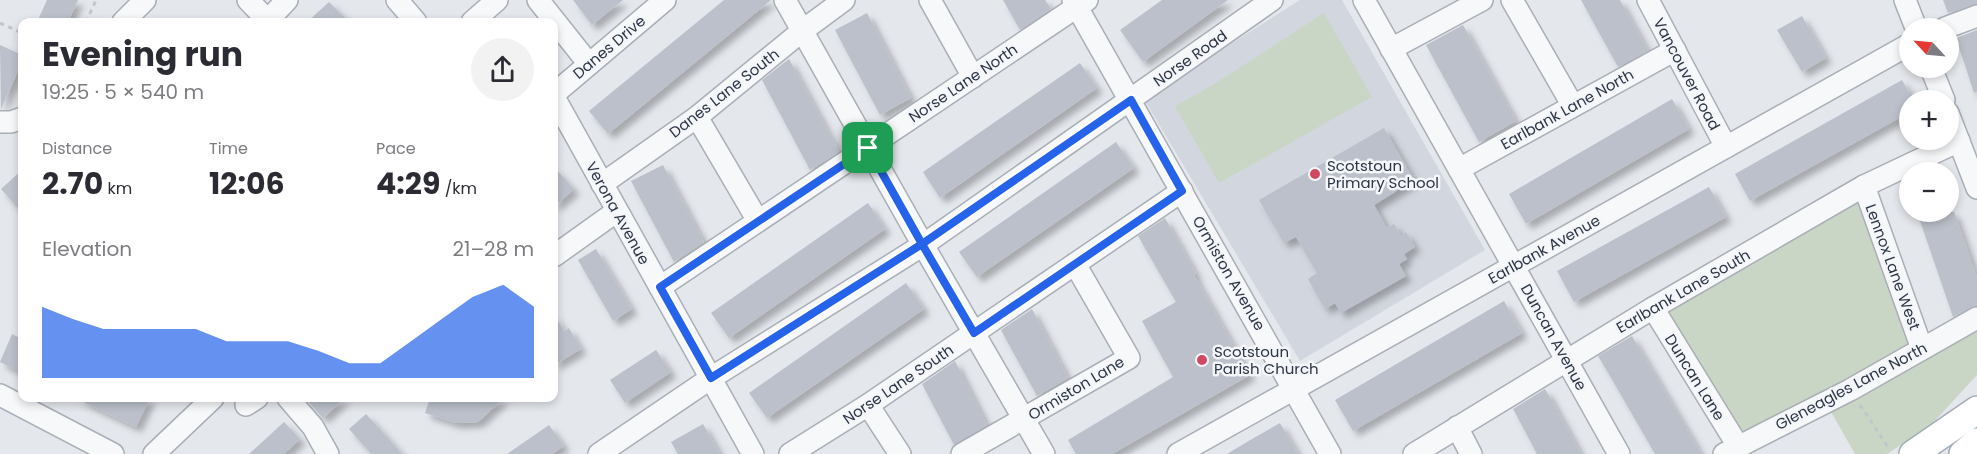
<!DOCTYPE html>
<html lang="en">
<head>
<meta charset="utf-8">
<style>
  :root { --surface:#fff; --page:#f2f2f3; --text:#2b2b33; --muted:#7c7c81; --accent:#2563eb }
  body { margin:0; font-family:Poppins,sans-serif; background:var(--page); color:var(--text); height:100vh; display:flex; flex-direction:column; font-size:22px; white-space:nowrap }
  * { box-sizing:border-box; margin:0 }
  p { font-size:20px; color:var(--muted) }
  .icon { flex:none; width:33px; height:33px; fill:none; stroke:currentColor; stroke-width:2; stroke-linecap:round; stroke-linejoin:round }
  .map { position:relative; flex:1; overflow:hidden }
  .side { position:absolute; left:18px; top:18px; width:540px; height:384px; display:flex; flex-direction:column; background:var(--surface); border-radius:12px; box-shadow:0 3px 9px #0003 }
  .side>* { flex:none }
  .needle { width:39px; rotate:296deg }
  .controls { position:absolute; left:1899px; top:18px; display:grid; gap:12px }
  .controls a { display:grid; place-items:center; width:60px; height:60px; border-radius:50%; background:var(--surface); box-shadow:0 3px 9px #0003; font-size:30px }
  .pin { position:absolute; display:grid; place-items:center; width:51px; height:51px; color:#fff; margin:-26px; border-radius:12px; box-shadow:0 3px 9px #0006 }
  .round { display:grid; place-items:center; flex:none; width:63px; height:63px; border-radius:32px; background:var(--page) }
  .overview { display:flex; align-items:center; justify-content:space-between; height:102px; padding:0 24px }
  h1 { font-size:33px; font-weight:700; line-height:45px }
  .figures { display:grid; grid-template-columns:repeat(3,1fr); gap:9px; height:102px; padding:6px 24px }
  .figures div { display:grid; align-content:center }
  .figures b { font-size:30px; font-weight:700 }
  .figures small { font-size:16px; font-weight:400 }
  .figures p { font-size:16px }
  .chart { height:168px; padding:12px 24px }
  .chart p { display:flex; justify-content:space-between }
  .chart svg { width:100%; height:108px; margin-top:6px; fill:var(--accent); opacity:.7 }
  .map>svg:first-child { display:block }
</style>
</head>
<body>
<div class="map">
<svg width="1977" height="454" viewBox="0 0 1977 454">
  <defs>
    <filter id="shadow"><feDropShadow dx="5.5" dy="5.5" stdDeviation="3" flood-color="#0004"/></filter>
  </defs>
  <rect width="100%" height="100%" fill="#e4e7ec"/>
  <!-- built -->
  <path fill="#d2d6de" d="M 1300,0 L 1342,0 L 1485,250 L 1300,361 L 1144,99 Z"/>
  <!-- green -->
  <g fill="#c9d6c5">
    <path d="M 1324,13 L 1372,97 L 1219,183 L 1175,106 L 1213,85 Z"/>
    <path d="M 1869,191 L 1926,342 L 1977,313 L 1977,375 L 1931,425 L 1887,454 L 1855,454 L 1822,396 L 1742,443 L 1665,308 Z"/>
  </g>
  <!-- building -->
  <g fill="#bbc0ca" filter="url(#shadow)">
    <path d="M 47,0 L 78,0 L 68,22 L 37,22 Z"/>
    <path d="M 573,0 L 623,0 L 592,25 Z"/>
    <path d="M 724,0 L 771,0 L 608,134 L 589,111 Z"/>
    <path d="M 1003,0 L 1045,0 L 1051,9 L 1020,30 Z"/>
    <path d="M 1162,0 L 1228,0 L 1143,62 L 1120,30 Z"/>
    <path d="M 1581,0 L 1620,0 L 1648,51 L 1618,67 Z"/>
    <path d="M 1943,0 L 1977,0 L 1977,4 L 1948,13 Z"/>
    <path d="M 329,2 L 349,22 L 307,22 Z"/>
    <path d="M 867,13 L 911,98 L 880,115 L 835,30 Z"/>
    <path d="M 1802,16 L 1826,58 L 1802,72 L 1777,30 Z"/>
    <path d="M 1463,25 L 1516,121 L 1479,142 L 1426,45 Z"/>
    <path d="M 1977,30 L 1977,92 L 1974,93 L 1956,38 Z"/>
    <path d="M 0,45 L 22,55 L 22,62 L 1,109 Z"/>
    <path d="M 789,59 L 839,152 L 810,170 L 762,80 Z"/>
    <path d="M 1080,63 L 1097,88 L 940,198 L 923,172 Z"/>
    <path d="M 1902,80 L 1910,94 L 1910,112 L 1750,201 L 1735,174 Z"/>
    <path d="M 1672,99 L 1689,129 L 1526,224 L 1509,194 Z"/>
    <path d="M 1384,128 L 1414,180 L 1374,205 L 1387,228 L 1394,224 L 1401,236 L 1406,232 L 1415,247 L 1404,254 L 1407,259 L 1399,264 L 1406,276 L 1341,313 L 1335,303 L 1325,309 L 1308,279 L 1317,273 L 1296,237 L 1284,243 L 1259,200 Z"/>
    <path d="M 1116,142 L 1134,168 L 977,277 L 959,252 Z"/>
    <path d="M 663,165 L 704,242 L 674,262 L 631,181 Z"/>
    <path d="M 554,167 L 574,189 L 554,207 Z"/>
    <path d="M 22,170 L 22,213 L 1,189 Z"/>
    <path d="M 1709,187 L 1726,217 L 1574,302 L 1557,271 Z"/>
    <path d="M 868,203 L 885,229 L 729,338 L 711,313 Z"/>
    <path d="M 1917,212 L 1954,212 L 1977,278 L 1977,305 L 1953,317 Z"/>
    <path d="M 1165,218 L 1196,274 L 1194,275 L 1250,375 L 1112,454 L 1076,454 L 1068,440 L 1173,377 L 1142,321 L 1176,302 L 1138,236 Z"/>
    <path d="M 596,249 L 632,309 L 613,321 L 578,260 Z"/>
    <path d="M 906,283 L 924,309 L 767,418 L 749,393 Z"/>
    <path d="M 1504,301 L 1522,333 L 1353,431 L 1335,400 Z"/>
    <path d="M 1032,309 L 1068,378 L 1037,396 L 1001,330 Z"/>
    <path d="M 554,313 L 564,331 L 569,328 L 581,349 L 554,365 Z"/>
    <path d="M 12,334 L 22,339 L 22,373 L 0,362 Z"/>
    <path d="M 1632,336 L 1689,433 L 1701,454 L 1655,454 L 1610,376 L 1598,356 Z"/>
    <path d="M 656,350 L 671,372 L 625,403 L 610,380 Z"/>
    <path d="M 955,361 L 987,425 L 954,445 L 922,384 Z"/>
    <path d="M 1545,389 L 1551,399 L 1581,454 L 1537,454 L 1518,418 L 1513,409 Z"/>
    <path d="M 75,398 L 150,398 L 136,427 Z"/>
    <path d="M 305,398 L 345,398 L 323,418 Z"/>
    <path d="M 430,398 L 504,398 L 478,422 L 456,423 L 425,413 Z"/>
    <path d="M 366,414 L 380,429 L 402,454 L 371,454 L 349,429 Z"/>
    <path d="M 284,422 L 300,439 L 284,454 L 249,454 Z"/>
    <path d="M 1280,423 L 1298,454 L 1227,454 L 1252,439 Z"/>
    <path d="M 703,424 L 720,454 L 678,454 L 671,442 Z"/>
    <path d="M 549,425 L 564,446 L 552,454 L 507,454 Z"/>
  </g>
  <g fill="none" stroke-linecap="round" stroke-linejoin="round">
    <!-- minor casing -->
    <g stroke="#a9aeb7" stroke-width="24">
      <g id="minor">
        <path d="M 248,0 L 269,22"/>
        <path d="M 397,0 L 416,22"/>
        <path d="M 538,0 L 589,64"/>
        <path d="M 785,0 L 923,245 L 1044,454"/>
        <path d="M 930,0 L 973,77"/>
        <path d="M 1073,0 L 1330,454"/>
        <path d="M 1364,0 L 1619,454"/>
        <path d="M 1512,0 L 1573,106"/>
        <path d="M 1648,0 L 1726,147"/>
        <path d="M 1905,0 L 1916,28"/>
        <path d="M 267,21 L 287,0"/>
        <path d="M 123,22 L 145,0"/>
        <path d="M 472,22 L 497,0"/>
        <path d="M 1945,28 L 1977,16"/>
        <path d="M 1391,49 L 1482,0"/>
        <path d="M 1931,68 L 1944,100"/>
        <path d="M 554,94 L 665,0"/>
        <path d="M 554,97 L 753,454"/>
        <path d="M 1948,113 L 1977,188"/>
        <path d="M 697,117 L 758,221"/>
        <path d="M 0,122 L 11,122 L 22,118"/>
        <path d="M 1459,169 L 1675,50"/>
        <path d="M 602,184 L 697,117 L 802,31 L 844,0"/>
        <path d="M 1864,186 L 1922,349"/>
        <path d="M 554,256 L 617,211"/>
        <path d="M 660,287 L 1087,0"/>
        <path d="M 1653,308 L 1738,446"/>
        <path d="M 0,395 L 113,454"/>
        <path d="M 288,398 L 313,427 L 328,454"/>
        <path d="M 246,405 L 257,398"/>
        <path d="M 868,405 L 900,454"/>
        <path d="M 1457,427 L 1471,454"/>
        <path d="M 154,454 L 213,398"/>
        <path d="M 599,454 L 711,378 L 923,245 L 1272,0"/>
        <path d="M 790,454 L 868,405 L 1182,191"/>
        <path d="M 962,454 L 1129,358 L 1075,264"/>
        <path d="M 1178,454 L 1910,44"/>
        <path d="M 1414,454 L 1653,308 L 1864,186 L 1959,141"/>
        <path d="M 1724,454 L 1850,390 L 1977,318"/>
      </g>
    </g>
    <!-- major casing -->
    <g stroke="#a3acb8" stroke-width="30">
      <g id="major">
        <path d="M 1913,454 L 1977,410"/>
        <path d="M 1963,454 L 1977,442"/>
      </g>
    </g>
    <!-- path -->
    <g stroke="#c2c5cb" stroke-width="3" stroke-dasharray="4.5 4.5" stroke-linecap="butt">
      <path d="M 86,22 L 96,0"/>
      <path d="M 0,23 L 22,33"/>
      <path d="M 1860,405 L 1890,450"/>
    </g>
    <!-- minor -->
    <use href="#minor" stroke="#f7f8fa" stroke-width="21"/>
    <!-- major -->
    <use href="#major" stroke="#fff" stroke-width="27"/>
  </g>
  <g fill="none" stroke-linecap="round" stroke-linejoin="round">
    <!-- route casing -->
    <g stroke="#fff" stroke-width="12">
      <path id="route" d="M 868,148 L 660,287 L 711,378 L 922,244 L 974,333 L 1182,191 L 1131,100 L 922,244 L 868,148"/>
    </g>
    <!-- route -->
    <use href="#route" stroke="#2563eb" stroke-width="8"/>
  </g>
  <!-- markers -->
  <g fill="#d14960" stroke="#f4f6f9" stroke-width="2">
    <circle cx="1315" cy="174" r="6"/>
    <circle cx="1202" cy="360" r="6"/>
  </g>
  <g text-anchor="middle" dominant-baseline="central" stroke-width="5" stroke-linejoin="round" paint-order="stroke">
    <!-- street labels -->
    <g font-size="15" fill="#2b3545" stroke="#f4f6f9">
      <text transform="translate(609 47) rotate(-40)">Danes Drive</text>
      <text transform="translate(1190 58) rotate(-35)">Norse Road</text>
      <text transform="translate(1687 74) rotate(62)">Vancouver Road</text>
      <text transform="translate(963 83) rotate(-34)">Norse Lane North</text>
      <text transform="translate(724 93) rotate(-38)">Danes Lane South</text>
      <text transform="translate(1567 109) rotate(-29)">Earlbank Lane North</text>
      <text transform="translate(618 213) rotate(61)">Verona Avenue</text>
      <text transform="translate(1544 249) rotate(-29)">Earlbank Avenue</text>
      <text transform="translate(1893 267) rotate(70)">Lennox Lane West</text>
      <text transform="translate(1229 273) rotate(60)">Ormiston Avenue</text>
      <text transform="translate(1683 291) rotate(-30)">Earlbank Lane South</text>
      <text transform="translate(1554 337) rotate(61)">Duncan Avenue</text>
      <text transform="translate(1695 377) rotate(58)">Duncan Lane</text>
      <text transform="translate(898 384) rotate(-34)">Norse Lane South</text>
      <text transform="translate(1851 386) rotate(-28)">Gleneagles Lane North</text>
      <text transform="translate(1076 388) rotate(-31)">Ormiston Lane</text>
    </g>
    <!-- poi labels -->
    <g font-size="15" fill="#2b3545" stroke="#f4f6f9" text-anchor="start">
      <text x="1327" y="165">Scotstoun<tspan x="1327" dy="17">Primary School</tspan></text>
      <text x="1214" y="351">Scotstoun<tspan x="1214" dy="17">Parish Church</tspan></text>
    </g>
  </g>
</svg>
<div class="controls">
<a><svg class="needle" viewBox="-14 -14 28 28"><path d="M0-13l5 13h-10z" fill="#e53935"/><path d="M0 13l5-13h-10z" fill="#7c7c81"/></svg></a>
<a>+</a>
<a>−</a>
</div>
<div class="pin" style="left:868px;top:148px;background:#1e9e55"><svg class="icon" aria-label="arrive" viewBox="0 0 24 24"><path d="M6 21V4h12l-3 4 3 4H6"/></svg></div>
<section class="side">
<div class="overview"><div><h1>Evening run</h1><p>19:25 · 5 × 540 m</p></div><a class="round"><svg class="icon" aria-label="share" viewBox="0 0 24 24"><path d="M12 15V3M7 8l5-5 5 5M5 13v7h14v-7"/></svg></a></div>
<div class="figures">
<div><p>Distance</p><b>2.70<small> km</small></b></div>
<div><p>Time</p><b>12:06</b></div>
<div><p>Pace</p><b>4:29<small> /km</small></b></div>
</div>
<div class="chart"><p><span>Elevation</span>21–28 m</p>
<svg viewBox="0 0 160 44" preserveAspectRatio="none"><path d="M0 44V15L10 20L20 24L30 24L40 24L50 24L60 29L70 29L80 29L90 33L100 38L110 38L120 29L130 20L140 11L150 6L160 15V44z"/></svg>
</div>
</section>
</div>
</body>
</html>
